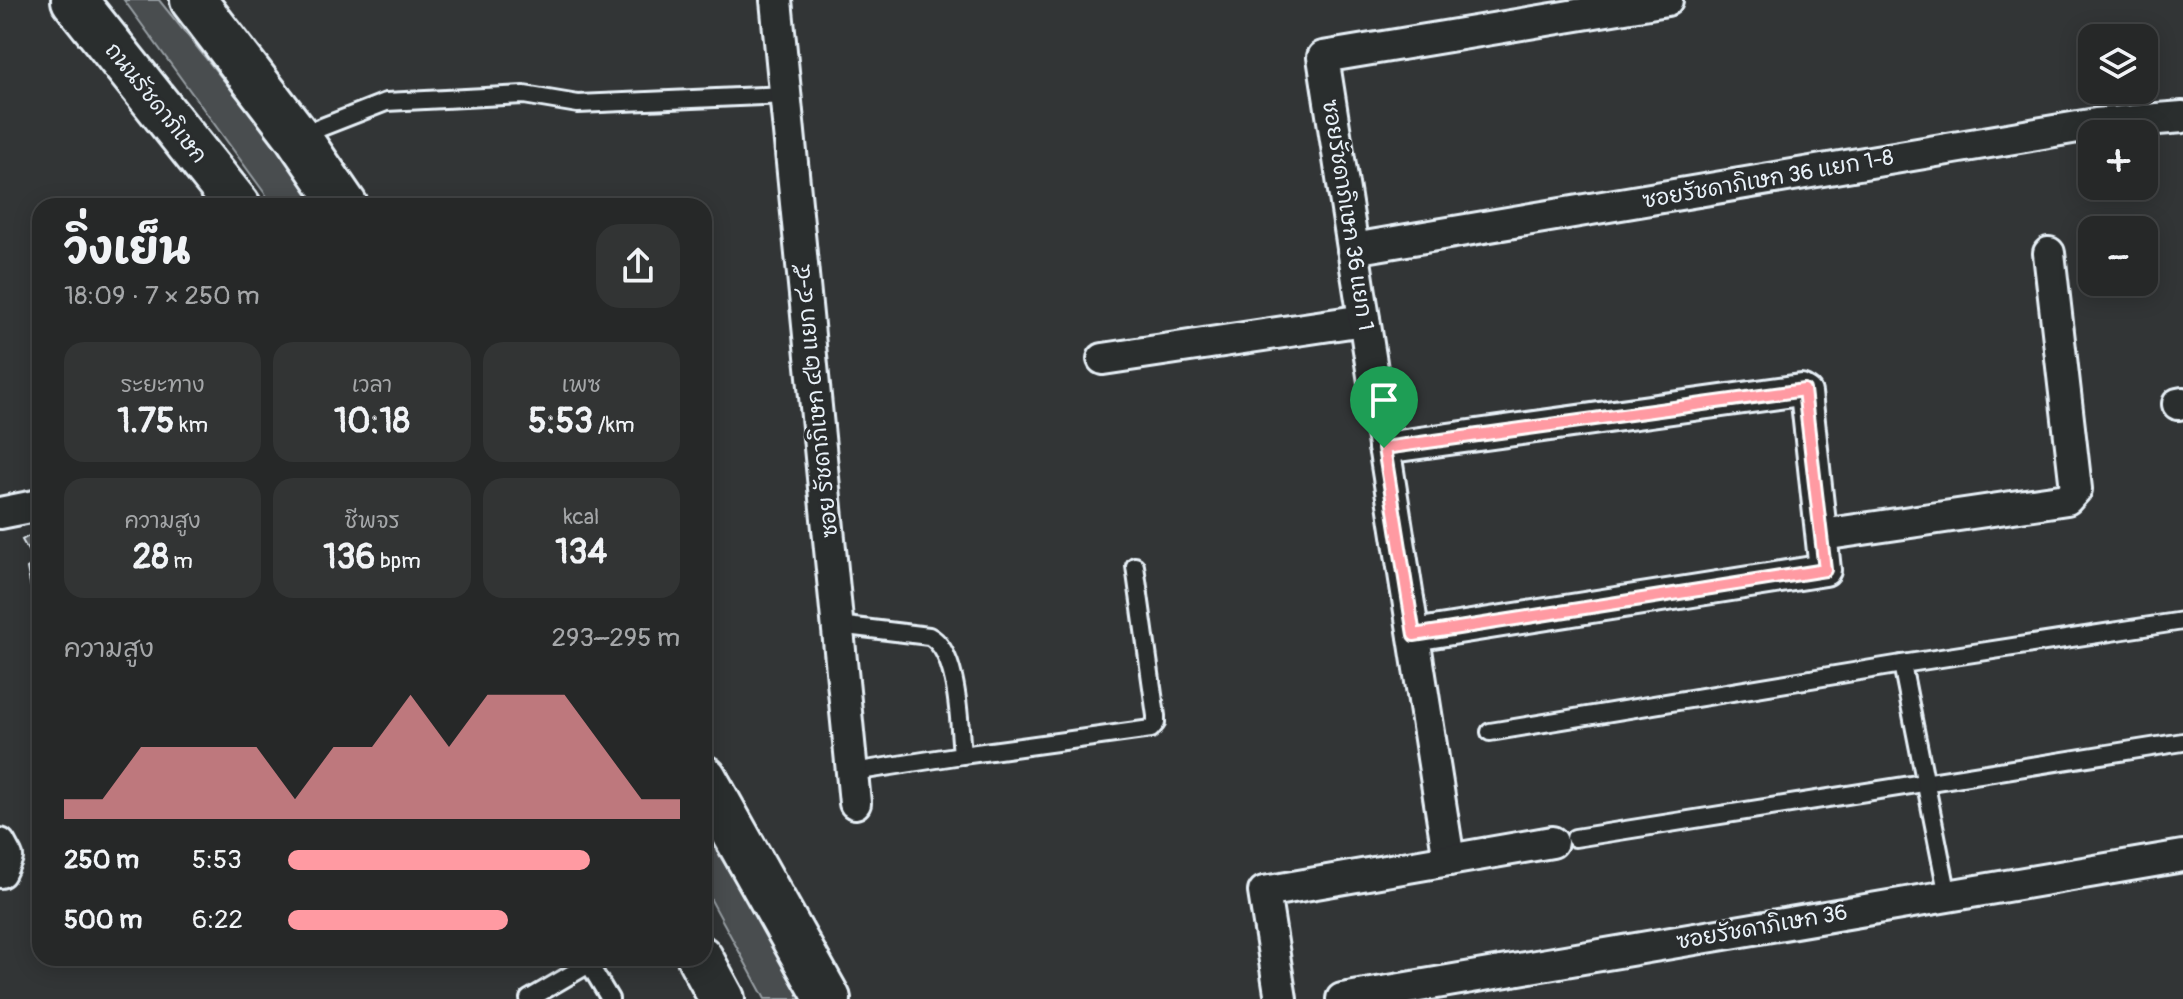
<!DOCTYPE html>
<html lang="th">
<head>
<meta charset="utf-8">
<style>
  :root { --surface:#262828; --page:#323434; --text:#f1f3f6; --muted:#a4a6a8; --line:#424445; --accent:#ff9aa2 }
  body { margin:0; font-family:Pangolin,"Playpen Sans Thai",sans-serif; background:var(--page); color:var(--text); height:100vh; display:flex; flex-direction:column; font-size:30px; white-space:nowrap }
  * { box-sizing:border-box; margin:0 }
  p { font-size:26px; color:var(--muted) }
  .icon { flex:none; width:44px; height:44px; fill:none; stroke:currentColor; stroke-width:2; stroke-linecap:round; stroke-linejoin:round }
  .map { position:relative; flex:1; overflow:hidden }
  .sheet { position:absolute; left:32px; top:198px; width:680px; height:768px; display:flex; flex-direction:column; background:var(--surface); border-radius:24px; box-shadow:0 4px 20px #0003,0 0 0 2px var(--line) }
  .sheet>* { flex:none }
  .tools { position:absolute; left:2078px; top:24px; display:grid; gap:16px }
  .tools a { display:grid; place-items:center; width:80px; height:80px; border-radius:16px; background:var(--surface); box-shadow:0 4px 20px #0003,0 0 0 2px var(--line); font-size:40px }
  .pin { position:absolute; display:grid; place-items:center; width:68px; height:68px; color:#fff; margin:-82px -34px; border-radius:50% 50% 50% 0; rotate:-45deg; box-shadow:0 0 8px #0007 }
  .pin .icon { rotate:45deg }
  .round { display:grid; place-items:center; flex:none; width:84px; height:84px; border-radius:24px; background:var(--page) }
  .summary { display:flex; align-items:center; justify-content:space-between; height:136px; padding:0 32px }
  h1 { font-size:44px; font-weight:700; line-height:60px }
  .figures { display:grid; grid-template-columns:repeat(3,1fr); gap:12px; height:136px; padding:8px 32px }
  .figures div { display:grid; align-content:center; border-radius:20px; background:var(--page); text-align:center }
  .figures b { font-size:34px; font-weight:700 }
  .figures small { font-size:22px; font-weight:400 }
  .figures p { font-size:22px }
  .chart { height:224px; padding:16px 32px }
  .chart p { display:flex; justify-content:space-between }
  .chart svg { width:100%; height:144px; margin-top:8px; fill:var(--accent); opacity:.7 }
  ul { padding:0 32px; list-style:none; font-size:26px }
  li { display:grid; grid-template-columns:128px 96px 1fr; align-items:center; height:60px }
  li i { height:20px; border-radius:10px; background:var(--accent) }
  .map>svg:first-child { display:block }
</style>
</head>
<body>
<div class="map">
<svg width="2183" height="999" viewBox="0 0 2183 999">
  <rect width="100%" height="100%" fill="#323536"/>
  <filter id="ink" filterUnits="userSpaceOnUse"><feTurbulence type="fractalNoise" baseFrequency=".0125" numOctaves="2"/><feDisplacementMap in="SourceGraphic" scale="16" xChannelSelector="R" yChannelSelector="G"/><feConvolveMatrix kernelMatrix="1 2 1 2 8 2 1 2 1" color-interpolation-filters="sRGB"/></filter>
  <g filter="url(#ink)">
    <!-- green -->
    <g fill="#494d4f" stroke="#989fa4" stroke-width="2">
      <path d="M 124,0 L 159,0 L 325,206 L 274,206 Z"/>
      <path d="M 704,829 L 804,999 L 765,999 L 704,887 Z"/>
    </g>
    <!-- building -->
    <path fill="#5c6063" stroke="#e8f1f8" stroke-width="2" d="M 40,530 L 40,633 L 27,568 L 35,563 L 22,540 Z"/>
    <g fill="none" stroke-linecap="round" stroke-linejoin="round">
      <!-- lane casing -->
      <g stroke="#e8f1f8" stroke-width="22">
        <g id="lane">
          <path d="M 299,136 L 386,102 L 524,95 L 578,104 L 787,95"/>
          <path d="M 838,625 L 929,636 C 959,651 959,725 962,755 L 853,772"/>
          <path d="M 1490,732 L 1902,664"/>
          <path d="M 962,755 L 1151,729 L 1156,723 L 1156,716 L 1135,566"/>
          <path d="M 1575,838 L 2183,742"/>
          <path d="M 1948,896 L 1902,664 L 2183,621"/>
          <path d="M 529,999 L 589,964 L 610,999"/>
        </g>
      </g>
      <!-- street casing -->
      <g stroke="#e8f1f8" stroke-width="36">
        <g id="street">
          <path d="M 776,0 L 855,803"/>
          <path d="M 1353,249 L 2096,124 L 2183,117"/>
          <path d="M 1103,359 L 1364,320"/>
          <path d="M 2178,404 L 2183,403"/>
          <path d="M 1384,448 L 1801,390 L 1806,393 L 1825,570 L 1414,635"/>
          <path d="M 0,513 L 40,505"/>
          <path d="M 1822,535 L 2067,499 L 2076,489 L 2049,253"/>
          <path d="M 0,844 L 7,857 L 0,872"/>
          <path d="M 1449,860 L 1323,57 L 1667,0"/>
          <path d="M 1281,999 L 1264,892 L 1552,842"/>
          <path d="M 1342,999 L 2183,856"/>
        </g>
      </g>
      <!-- primary casing -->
      <g stroke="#e8f1f8" stroke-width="50">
        <g id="primary">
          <path d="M 74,0 L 238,206"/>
          <path d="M 193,0 L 297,136 L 345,206"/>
          <path d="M 704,778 L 828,999"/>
          <path d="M 700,958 L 722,999"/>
        </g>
      </g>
      <!-- lane -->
      <use href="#lane" stroke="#2a2d2e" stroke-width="16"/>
      <!-- street -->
      <use href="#street" stroke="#2a2d2e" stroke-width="30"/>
      <!-- primary -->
      <use href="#primary" stroke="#2a2d2e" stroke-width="44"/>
    </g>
  </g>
  <g fill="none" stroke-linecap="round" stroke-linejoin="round" filter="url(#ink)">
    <!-- route casing -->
    <g stroke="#fff" stroke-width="16">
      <path id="route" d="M 1804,390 L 1825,570 L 1414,635 L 1384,448 Z"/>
    </g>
    <!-- route -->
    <use href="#route" stroke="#ff9aa2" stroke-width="10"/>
  </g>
  <g text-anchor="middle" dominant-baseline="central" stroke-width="6" stroke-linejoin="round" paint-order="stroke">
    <!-- street labels -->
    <g font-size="22" fill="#e8f1f8" stroke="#2a2d2e">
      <text transform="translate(156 103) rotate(51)">ถนนรัชดาภิเษก</text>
      <text transform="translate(1768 179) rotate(-10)">ซอยรัชดาภิเษก 36 แยก 1-8</text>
      <text transform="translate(1348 215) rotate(81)">ซอยรัชดาภิเษก 36 แยก 1</text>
      <text transform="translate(816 401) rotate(-96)">ซอย รัชดาภิเษก ๔๒ แยก ๔-๕</text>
      <text transform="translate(1762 927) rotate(-10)">ซอยรัชดาภิเษก 36</text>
    </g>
  </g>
</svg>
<div class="tools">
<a><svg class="icon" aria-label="layers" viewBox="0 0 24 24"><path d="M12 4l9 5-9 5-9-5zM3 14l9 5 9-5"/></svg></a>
<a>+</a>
<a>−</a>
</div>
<div class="pin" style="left:1384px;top:448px;background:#1e9e55"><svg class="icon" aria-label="arrive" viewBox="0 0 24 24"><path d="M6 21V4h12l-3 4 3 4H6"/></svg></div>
<section class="sheet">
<div class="summary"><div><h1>วิ่งเย็น</h1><p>18:09 · 7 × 250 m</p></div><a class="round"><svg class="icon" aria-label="share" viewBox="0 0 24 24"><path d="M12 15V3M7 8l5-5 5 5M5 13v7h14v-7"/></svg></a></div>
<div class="figures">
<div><p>ระยะทาง</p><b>1.75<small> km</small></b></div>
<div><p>เวลา</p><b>10:18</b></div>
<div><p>เพซ</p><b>5:53<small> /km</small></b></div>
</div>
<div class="figures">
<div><p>ความสูง</p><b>28<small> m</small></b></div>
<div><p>ชีพจร</p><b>136<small> bpm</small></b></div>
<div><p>kcal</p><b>134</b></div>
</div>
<div class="chart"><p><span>ความสูง</span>293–295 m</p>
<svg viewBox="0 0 160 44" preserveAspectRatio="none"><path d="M0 44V38L10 38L20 22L30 22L40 22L50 22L60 38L70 22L80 22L90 6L100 22L110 6L120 6L130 6L140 22L150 38L160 38V44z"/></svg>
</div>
<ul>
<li><b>250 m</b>5:53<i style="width:77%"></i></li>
<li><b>500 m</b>6:22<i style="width:56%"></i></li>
</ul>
</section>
</div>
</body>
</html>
